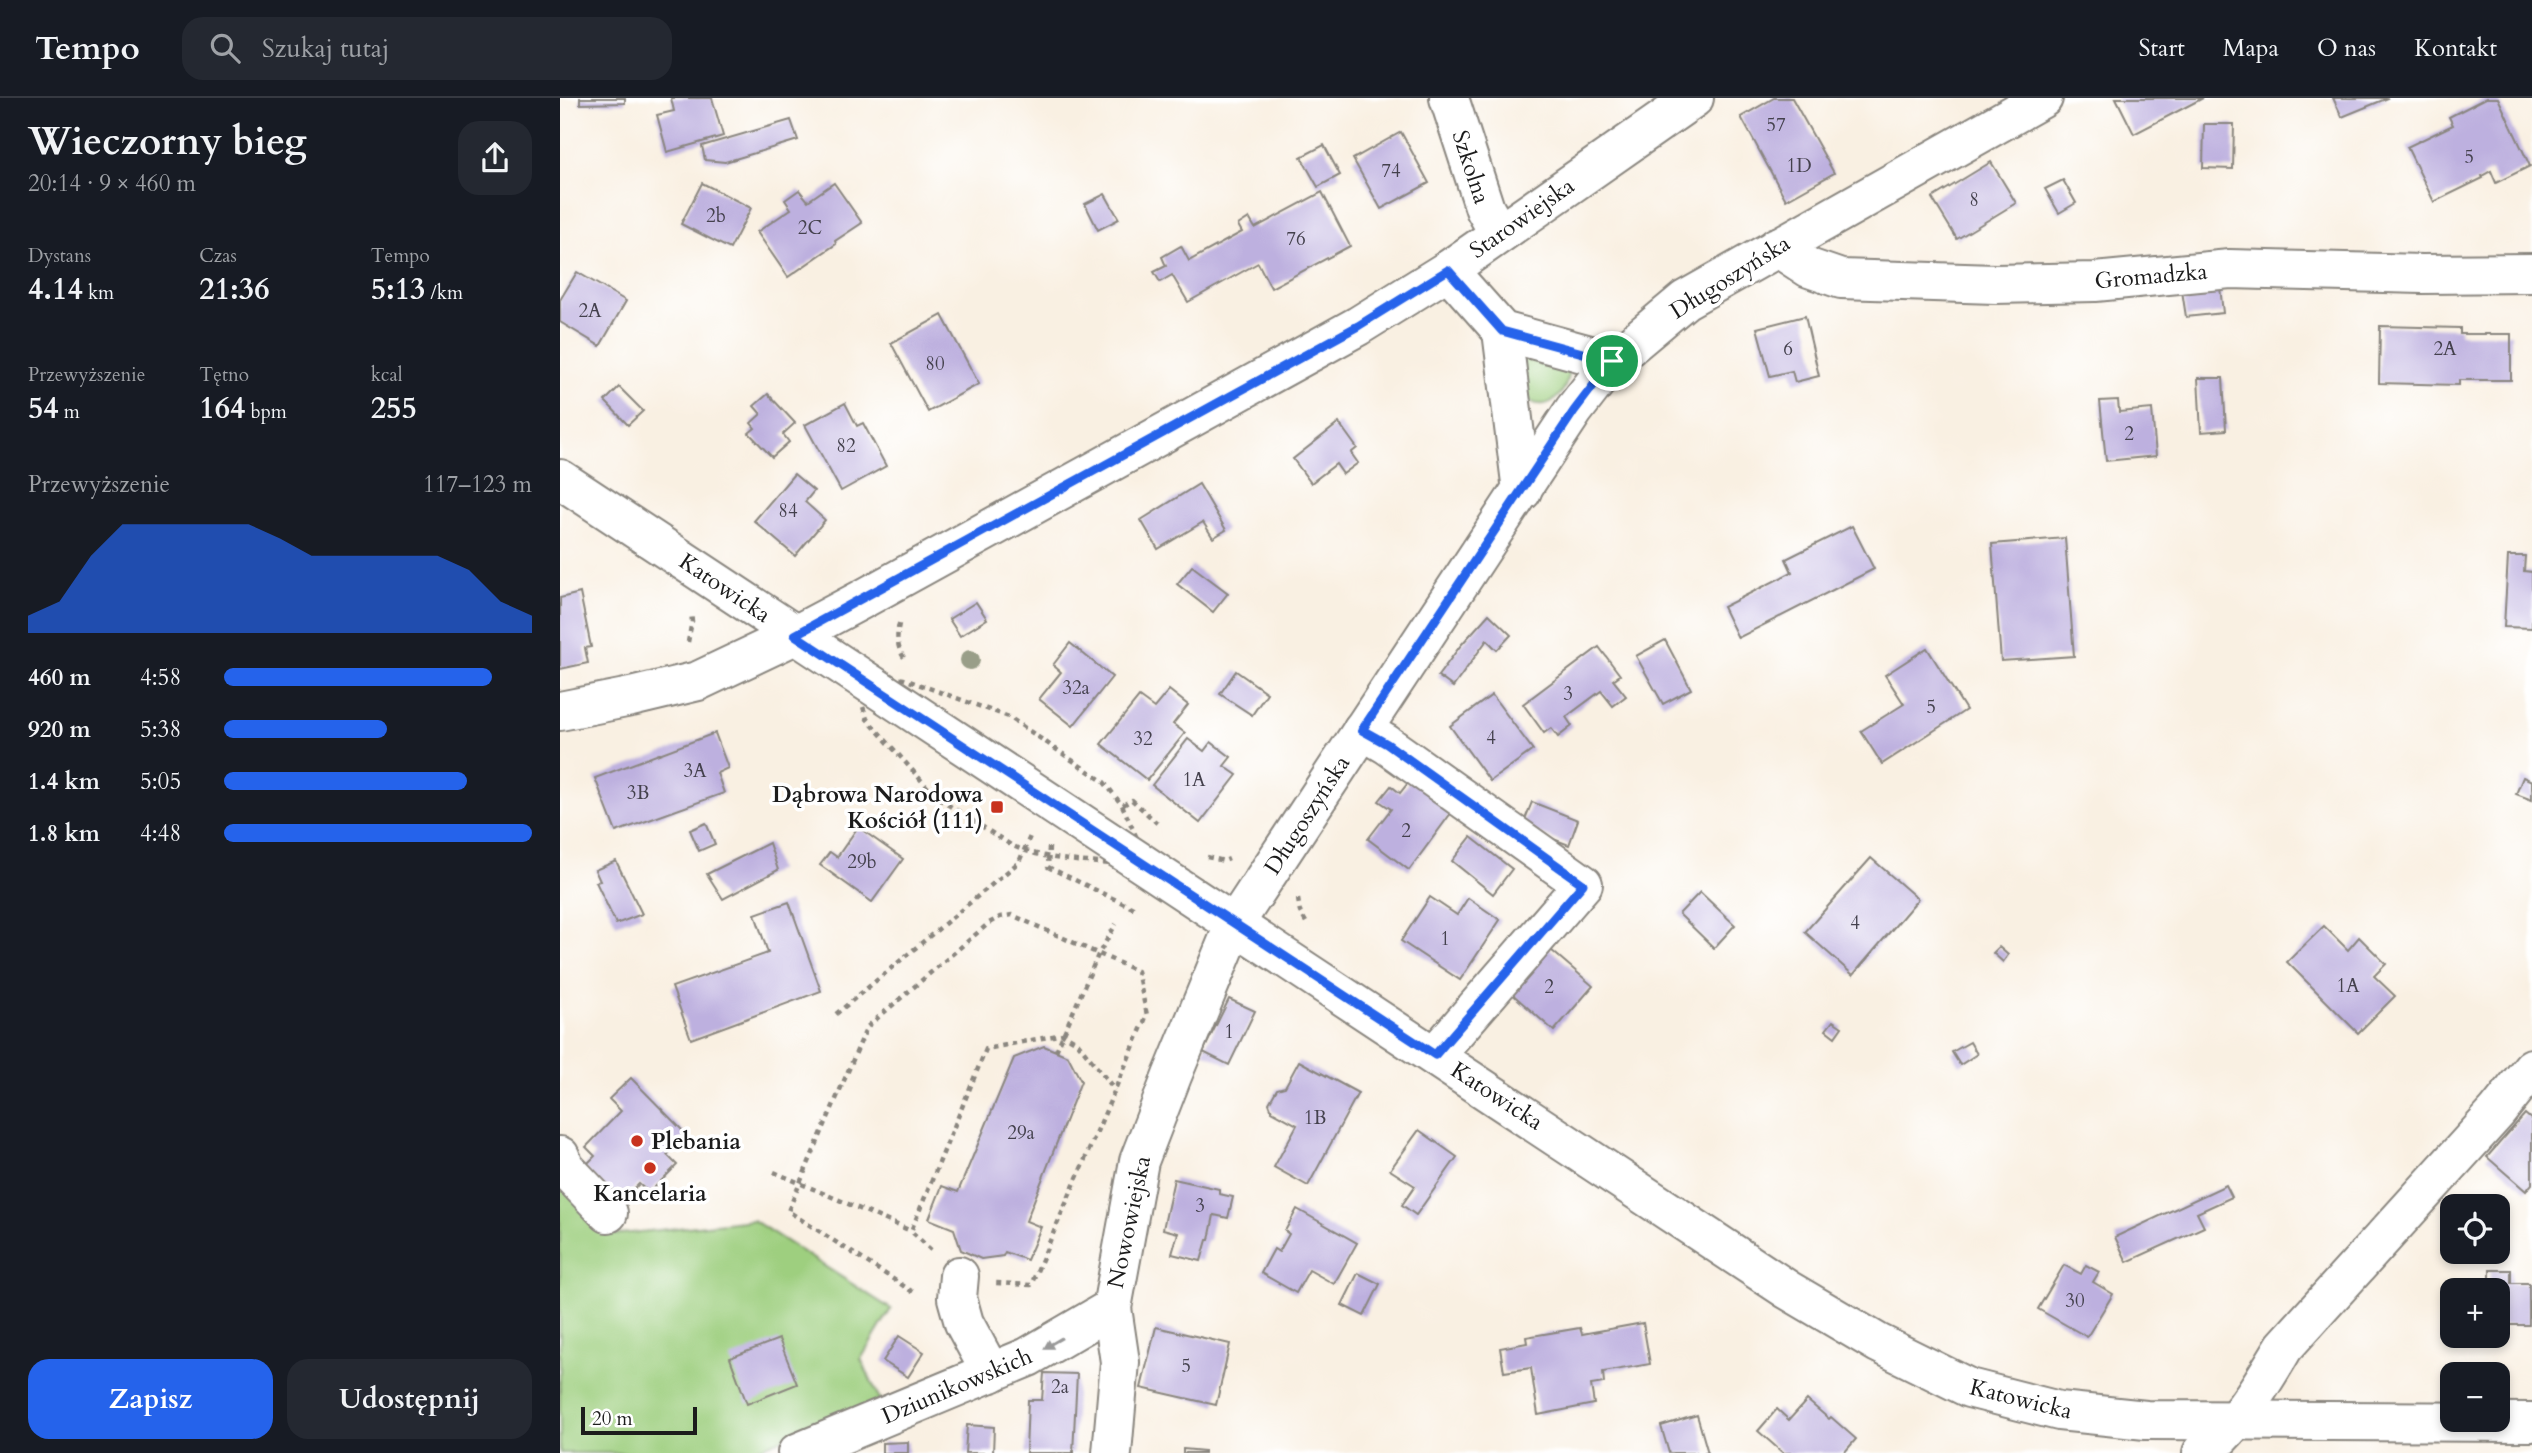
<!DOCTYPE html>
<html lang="pl">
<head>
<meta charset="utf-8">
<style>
  :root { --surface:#171b24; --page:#242831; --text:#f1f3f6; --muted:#9ea1a6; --line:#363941; --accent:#2563eb }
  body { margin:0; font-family:Cardo,serif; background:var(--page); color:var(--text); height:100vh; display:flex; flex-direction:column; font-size:26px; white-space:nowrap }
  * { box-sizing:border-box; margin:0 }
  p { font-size:23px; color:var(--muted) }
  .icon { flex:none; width:38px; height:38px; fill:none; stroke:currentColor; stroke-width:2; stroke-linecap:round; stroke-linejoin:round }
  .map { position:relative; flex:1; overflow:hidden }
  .sheet { display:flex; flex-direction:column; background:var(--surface); width:560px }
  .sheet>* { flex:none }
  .buttons { position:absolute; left:1880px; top:1096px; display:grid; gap:14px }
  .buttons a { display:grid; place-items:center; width:70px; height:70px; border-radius:14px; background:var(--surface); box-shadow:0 4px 10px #0003; font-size:35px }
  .scale { position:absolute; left:21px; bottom:18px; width:116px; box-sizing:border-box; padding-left:7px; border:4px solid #1c1c1c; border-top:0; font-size:19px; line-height:24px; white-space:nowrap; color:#1c1c1c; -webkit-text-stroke:5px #fff; paint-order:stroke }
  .pin { position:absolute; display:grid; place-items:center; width:60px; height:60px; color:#fff; margin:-30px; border:4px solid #fff; border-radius:50%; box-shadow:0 2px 7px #0007 }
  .round { display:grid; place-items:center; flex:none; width:74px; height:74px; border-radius:21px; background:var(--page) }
  .headline { display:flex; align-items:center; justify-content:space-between; height:119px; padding:0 28px }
  h1 { font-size:38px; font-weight:800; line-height:52px }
  .metrics { display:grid; grid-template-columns:repeat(3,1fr); gap:10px; height:119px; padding:7px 28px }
  .metrics div { display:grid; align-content:center }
  .metrics b { font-size:30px; font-weight:800 }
  .metrics small { font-size:19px; font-weight:400 }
  .metrics p { font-size:19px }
  .chart { height:196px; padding:14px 28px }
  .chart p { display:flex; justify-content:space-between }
  .chart svg { width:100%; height:126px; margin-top:7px; fill:var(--accent); opacity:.7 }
  .cta { display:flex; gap:14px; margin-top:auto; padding:14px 28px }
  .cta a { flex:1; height:80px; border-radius:21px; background:var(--accent); color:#fff; font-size:28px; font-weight:800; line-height:80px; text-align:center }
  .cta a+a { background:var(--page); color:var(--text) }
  ul { padding:0 28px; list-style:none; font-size:23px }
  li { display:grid; grid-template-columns:112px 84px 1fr; align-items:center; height:52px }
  li i { height:18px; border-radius:9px; background:var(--accent) }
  header { display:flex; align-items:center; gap:42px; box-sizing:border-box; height:98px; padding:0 35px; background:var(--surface); border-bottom:2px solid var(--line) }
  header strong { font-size:33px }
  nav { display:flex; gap:38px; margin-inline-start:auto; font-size:24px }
  .search { width:490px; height:63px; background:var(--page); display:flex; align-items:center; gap:18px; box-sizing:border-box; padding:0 24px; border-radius:21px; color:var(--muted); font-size:26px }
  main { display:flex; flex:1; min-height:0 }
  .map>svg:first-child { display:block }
</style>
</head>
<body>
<header>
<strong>Tempo</strong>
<div class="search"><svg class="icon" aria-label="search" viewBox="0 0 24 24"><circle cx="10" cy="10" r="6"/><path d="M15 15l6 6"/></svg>Szukaj tutaj</div>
<nav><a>Start</a><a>Mapa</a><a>O nas</a><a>Kontakt</a></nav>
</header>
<main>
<section class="sheet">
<div class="headline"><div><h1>Wieczorny bieg</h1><p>20:14 · 9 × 460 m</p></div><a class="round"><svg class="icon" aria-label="share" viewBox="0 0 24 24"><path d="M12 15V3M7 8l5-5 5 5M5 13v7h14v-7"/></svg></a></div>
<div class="metrics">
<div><p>Dystans</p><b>4.14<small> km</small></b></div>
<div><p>Czas</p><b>21:36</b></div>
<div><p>Tempo</p><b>5:13<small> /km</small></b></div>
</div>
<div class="metrics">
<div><p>Przewyższenie</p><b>54<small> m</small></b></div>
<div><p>Tętno</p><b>164<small> bpm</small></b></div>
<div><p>kcal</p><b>255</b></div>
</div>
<div class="chart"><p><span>Przewyższenie</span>117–123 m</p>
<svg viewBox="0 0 160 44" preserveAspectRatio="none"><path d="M0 44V38L10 33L20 17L30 6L40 6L50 6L60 6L70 6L80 11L90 17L100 17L110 17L120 17L130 17L140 22L150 33L160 38V44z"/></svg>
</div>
<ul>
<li><b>460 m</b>4:58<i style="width:87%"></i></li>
<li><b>920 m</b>5:38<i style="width:53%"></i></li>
<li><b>1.4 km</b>5:05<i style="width:79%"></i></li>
<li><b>1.8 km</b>4:48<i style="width:100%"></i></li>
</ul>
<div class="cta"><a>Zapisz</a><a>Udostępnij</a></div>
</section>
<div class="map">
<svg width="1972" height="1355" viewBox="0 0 1972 1355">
  <rect width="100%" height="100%" fill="#fff"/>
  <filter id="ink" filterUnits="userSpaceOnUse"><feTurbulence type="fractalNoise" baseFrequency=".0143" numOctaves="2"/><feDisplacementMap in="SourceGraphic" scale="14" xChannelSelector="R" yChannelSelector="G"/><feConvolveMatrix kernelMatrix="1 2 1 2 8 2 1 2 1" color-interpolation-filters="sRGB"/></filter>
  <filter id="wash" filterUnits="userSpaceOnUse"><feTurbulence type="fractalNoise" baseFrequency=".00686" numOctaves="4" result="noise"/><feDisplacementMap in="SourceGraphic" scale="28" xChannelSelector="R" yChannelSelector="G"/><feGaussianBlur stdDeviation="1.57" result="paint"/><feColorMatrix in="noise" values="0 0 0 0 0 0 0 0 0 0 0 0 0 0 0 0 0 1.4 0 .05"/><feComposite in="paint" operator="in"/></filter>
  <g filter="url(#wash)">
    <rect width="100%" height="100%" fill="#f9f0e2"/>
    <!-- green -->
    <g fill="#9ecf7f" stroke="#5d764e" stroke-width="2">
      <path d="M 963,255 L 1006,262 C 1016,289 988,322 962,298 Z"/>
      <path d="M 0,1083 L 52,1137 L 193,1122 L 331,1211 L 301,1261 L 320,1302 L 186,1355 L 0,1355 Z"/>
    </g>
    <g id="blocks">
      <!-- building -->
      <g fill="#bdb0df">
        <path d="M 20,0 L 65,0 L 65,5 L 20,6 Z"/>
        <path d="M 111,0 L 152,0 L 163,38 L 107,54 L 97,17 L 114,13 Z"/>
        <path d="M 1214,0 L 1232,0 L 1274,75 L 1226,102 L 1181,19 Z"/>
        <path d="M 1556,0 L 1643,0 L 1574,36 Z"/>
        <path d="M 1773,0 L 1828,0 L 1782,19 Z"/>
        <path d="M 1926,0 L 1938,0 L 1970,68 L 1936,85 L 1931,73 L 1922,78 L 1923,80 L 1874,104 L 1847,49 L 1893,27 L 1889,19 Z"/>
        <path d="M 231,22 L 238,42 L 165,64 L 145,62 L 142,48 Z"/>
        <path d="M 1644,26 L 1674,26 L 1673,71 L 1643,70 Z"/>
        <path d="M 841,34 L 869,85 L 821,111 L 793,61 Z"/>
        <path d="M 764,47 L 780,77 L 758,89 L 741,59 Z"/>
        <path d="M 1431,64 L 1456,105 L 1397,141 L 1372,100 Z"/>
        <path d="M 1503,82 L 1516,105 L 1499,115 L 1485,91 Z"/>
        <path d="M 142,85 L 191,110 L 170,151 L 121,126 Z"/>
        <path d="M 274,85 L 302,125 L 275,143 L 276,146 L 228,179 L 197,134 L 231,111 L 225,102 L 239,92 L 248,103 Z"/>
        <path d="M 762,94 L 790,148 L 711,190 L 698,165 L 628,204 L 612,177 L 600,184 L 594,174 L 606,168 L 602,159 L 621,148 L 629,163 L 682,134 L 678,127 L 689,120 L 695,130 Z"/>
        <path d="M 545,96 L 559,121 L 538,132 L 525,106 Z"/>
        <path d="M 17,174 L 66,203 L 40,248 L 0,224 L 0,202 Z"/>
        <path d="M 1660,189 L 1663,215 L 1626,219 L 1622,193 Z"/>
        <path d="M 382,217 L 419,286 L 368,314 L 331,245 Z"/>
        <path d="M 1245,218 L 1259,278 L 1235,284 L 1232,273 L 1210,278 L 1197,230 Z"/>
        <path d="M 1820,228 L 1900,230 L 1900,236 L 1951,236 L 1951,282 L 1899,282 L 1899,287 L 1819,285 Z"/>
        <path d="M 1638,280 L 1663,280 L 1666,332 L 1641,334 Z"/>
        <path d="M 59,289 L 83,313 L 68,327 L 45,303 Z"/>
        <path d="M 208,296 L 235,325 L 223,336 L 229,344 L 212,359 L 189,335 L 195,330 L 191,325 L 201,316 L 194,308 Z"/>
        <path d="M 1558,302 L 1559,314 L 1592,311 L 1596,358 L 1546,363 L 1540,303 Z"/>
        <path d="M 285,305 L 297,328 L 303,325 L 326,368 L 281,393 L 245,327 Z"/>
        <path d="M 779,325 L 797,350 L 791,355 L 798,365 L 783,376 L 776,366 L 751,385 L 733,361 Z"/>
        <path d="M 234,376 L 254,393 L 245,404 L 265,422 L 235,458 L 194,423 Z"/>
        <path d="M 639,386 L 666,432 L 653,440 L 643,424 L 598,451 L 581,422 Z"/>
        <path d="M 1292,428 L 1314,471 L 1178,540 L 1163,509 L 1232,474 L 1226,461 Z"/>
        <path d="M 1505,440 L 1514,558 L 1441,563 L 1432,446 Z"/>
        <path d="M 1948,458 L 1965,458 L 1964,473 L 1972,474 L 1972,530 L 1944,529 Z"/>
        <path d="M 632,468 L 668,495 L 653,514 L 617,486 Z"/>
        <path d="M 20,495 L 31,549 L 25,550 L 28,565 L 0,571 L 0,500 Z"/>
        <path d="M 416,504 L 427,521 L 400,538 L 389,521 Z"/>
        <path d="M 929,516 L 951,537 L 937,552 L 927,542 L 893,589 L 878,578 L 901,547 Z"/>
        <path d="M 1105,542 L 1131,591 L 1103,606 L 1076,558 Z"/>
        <path d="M 510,545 L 552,579 L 513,628 L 479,601 L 501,574 L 493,567 Z"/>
        <path d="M 1039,549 L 1060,577 L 1053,582 L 1066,598 L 1053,608 L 1041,593 L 1006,619 L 1012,628 L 998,639 L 991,630 L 984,635 L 963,606 Z"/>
        <path d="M 1367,550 L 1406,612 L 1322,666 L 1301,633 L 1344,606 L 1325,577 Z"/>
        <path d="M 676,573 L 707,595 L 692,617 L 660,596 Z"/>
        <path d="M 609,592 L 628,607 L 613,626 L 625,635 L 587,682 L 541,646 L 579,599 L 594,610 Z"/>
        <path d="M 932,597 L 973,652 L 930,683 L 890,628 Z"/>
        <path d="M 155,635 L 168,670 L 157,675 L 164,695 L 56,734 L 35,680 Z"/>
        <path d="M 628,641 L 644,653 L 651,644 L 671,659 L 664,668 L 677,677 L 640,725 L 592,687 Z"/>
        <path d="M 1963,679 L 1972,683 L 1972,702 L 1956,696 Z"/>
        <path d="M 852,680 L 894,711 L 849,772 L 808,741 L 831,711 L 819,703 L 831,688 L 840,695 Z"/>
        <path d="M 972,704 L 1018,722 L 1009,747 L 962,729 Z"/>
        <path d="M 146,725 L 155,746 L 139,753 L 130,732 Z"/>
        <path d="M 298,729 L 343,761 L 312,804 L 260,767 L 270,754 L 277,759 Z"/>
        <path d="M 911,739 L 952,771 L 933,796 L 892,763 Z"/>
        <path d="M 209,745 L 218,772 L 163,801 L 147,776 Z"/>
        <path d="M 1311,760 L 1358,801 L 1293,877 L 1245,834 Z"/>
        <path d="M 56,763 L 82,816 L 56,826 L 36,784 L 40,783 L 35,772 Z"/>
        <path d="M 1140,794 L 1175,827 L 1154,850 L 1119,816 Z"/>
        <path d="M 870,799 L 897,817 L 908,800 L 940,822 L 900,882 L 841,843 Z"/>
        <path d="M 229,804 L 261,893 L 131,941 L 112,889 L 208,855 L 195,816 Z"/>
        <path d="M 1764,828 L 1788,852 L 1799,839 L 1826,866 L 1814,878 L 1835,898 L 1798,935 L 1727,864 Z"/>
        <path d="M 984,846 L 1033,888 L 994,933 L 949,893 Z"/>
        <path d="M 1439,849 L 1448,857 L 1443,864 L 1433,855 Z"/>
        <path d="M 669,901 L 695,913 L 669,967 L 643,954 Z"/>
        <path d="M 1273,923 L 1282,929 L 1275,939 L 1266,932 Z"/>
        <path d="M 1410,944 L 1417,956 L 1400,967 L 1392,954 Z"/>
        <path d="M 484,948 L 508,958 L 521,983 L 466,1123 L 481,1129 L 467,1162 L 445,1154 L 443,1158 L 421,1161 L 401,1152 L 394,1131 L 369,1121 L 382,1088 L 398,1094 L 454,960 Z"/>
        <path d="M 739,963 L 798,995 L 748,1088 L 714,1069 L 737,1027 L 712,1013 L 709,1005 L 717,991 L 725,989 Z"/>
        <path d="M 71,980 L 127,1037 L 107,1057 L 117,1067 L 89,1095 L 79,1086 L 60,1105 L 24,1069 L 35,1058 L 26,1049 L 61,1013 L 49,1001 Z"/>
        <path d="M 1965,1016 L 1972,1022 L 1972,1086 L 1966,1093 L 1927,1059 Z"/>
        <path d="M 859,1032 L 897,1059 L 856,1117 L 842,1107 L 855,1088 L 830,1072 Z"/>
        <path d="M 614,1081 L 659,1091 L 659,1096 L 673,1099 L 668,1120 L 654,1117 L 649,1142 L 647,1142 L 641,1163 L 612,1156 L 618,1135 L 603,1131 Z"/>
        <path d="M 1666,1087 L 1672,1099 L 1637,1115 L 1644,1129 L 1567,1164 L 1555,1139 Z"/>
        <path d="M 737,1111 L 797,1145 L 774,1186 L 749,1172 L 736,1195 L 701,1175 L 714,1151 L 719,1154 L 729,1136 L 725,1133 Z"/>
        <path d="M 1504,1167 L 1521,1176 L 1526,1167 L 1539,1174 L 1533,1184 L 1553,1196 L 1527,1239 L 1478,1211 Z"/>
        <path d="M 1930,1172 L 1951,1172 L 1951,1185 L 1969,1185 L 1969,1227 L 1937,1227 L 1937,1192 L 1920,1192 L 1920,1187 L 1930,1187 Z"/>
        <path d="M 798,1175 L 820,1186 L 804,1218 L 782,1207 Z"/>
        <path d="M 1083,1225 L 1090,1266 L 1043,1274 L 1044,1285 L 1031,1287 L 1034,1306 L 978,1317 L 971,1270 L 944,1274 L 940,1250 L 967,1245 L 966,1239 L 1020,1230 L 1022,1236 Z"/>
        <path d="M 596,1229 L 670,1246 L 656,1307 L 581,1290 Z"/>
        <path d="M 339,1238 L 364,1254 L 348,1279 L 323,1263 Z"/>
        <path d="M 219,1241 L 237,1286 L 187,1306 L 170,1260 Z"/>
        <path d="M 484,1275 L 517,1276 L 513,1355 L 466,1355 L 468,1302 L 482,1302 Z"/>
        <path d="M 1247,1302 L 1269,1321 L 1271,1319 L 1296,1341 L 1284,1355 L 1223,1355 L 1198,1333 L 1217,1311 L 1229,1322 Z"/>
        <path d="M 1137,1317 L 1148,1355 L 1109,1355 L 1101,1328 Z"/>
        <path d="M 407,1327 L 434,1329 L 433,1355 L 405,1355 Z"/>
        <path d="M 348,1344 L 348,1355 L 322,1355 L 322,1345 Z"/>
        <path d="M 623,1351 L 644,1353 L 644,1355 L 623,1355 Z"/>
      </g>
    </g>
  </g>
  <g filter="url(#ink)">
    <use href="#blocks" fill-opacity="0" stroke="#8a867f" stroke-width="2"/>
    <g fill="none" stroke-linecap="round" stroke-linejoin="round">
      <!-- minor casing -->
      <g stroke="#8a867f" stroke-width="42">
        <g id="minor">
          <path d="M 889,0 L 925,111 L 939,136"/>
          <path d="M 1217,149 L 1249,170 L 1281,181 L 1435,186 L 1535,184 L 1670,171 L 1862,176 L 1972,175"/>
          <path d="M 888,172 L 942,233 L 1052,263"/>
          <path d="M 942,233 L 962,393"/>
          <path d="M 0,381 L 1228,1192 L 1318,1245 L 1409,1290 L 1499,1313 L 1586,1322 L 1972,1324"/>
          <path d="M 0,613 L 71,599 L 138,583 L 235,537 L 301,502 L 798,228 L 888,172 L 1134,0"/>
          <path d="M 802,632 L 826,646 L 1023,786 L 875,957"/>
          <path d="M 0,1058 L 5,1070 L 48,1115"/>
          <path d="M 399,1178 L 397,1200 L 404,1225 L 431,1275"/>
          <path d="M 237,1355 L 468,1259 L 552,1210"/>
          <path d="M 552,1355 L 560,1264 L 552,1210 L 579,1063 L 612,978 L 675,825 L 1014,312 L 1052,263 L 1125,202 L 1483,0"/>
          <path d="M 1642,1355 C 1677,1329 1701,1287 1724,1249 L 1937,1014 L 1972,970"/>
        </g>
      </g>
      <!-- path -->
      <g stroke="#8a867f" stroke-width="4.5" stroke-dasharray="5 5" stroke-linecap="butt">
        <path d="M 339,526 C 336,539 337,550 345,561"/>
        <path d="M 128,544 L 132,523 L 131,515"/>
        <path d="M 291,572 L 344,581 L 449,619 L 544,684 L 562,707 L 590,769 C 545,764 492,766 451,747 L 376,699 L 307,621 Z"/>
        <path d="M 563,707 L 572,702 L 597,725"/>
        <path d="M 489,749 L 488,769 L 575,811"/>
        <path d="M 647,759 L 664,763 L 669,761"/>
        <path d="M 738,801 L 740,814 L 747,826"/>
        <path d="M 276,916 L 459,764 L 471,736"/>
        <path d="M 496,953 L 538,857 L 556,826"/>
        <path d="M 214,1074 L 351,1133"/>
        <path d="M 371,1152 L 351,1133 L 426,951 L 503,936 L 517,944 L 555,992"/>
        <path d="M 353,1194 L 228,1113 L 307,929 L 429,825 L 440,819 L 452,817 L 577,873 L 587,917 L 471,1187 L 436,1185"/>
      </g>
      <!-- minor -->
      <use href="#minor" stroke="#fff" stroke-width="38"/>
    </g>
    <!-- trees -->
    <circle fill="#999e88" cx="410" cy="562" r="10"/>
    <!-- one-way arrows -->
    <defs><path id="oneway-solid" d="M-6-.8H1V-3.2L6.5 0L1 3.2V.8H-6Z" transform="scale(1.75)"/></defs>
    <use fill="#999" href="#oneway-solid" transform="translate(493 1245) rotate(150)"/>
  </g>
  <g fill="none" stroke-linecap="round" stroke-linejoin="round" filter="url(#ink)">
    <!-- route casing -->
    <g stroke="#fff" stroke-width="14">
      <path id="route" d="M 888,172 L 942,233 L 1052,263 L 1014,313 L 802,632 L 827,646 L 1023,786 L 875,957 L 235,537 L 798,228 Z"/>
    </g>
    <!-- route -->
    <use href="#route" stroke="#2563eb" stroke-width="9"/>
  </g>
  <!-- markers -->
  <g fill="#c8321e" stroke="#fff" stroke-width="2.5">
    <rect x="430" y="702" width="14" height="14" rx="3.5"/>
    <circle cx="77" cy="1043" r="7"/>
    <circle cx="90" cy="1070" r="7"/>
  </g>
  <g text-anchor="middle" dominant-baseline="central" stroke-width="7" stroke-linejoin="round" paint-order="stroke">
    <!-- number labels -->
    <g font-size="19" fill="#44414d">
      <text x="1216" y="27">57</text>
      <text x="1909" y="59">5</text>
      <text x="1239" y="68">1D</text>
      <text x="831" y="73">74</text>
      <text x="1414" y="102">8</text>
      <text x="156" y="118">2b</text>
      <text x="250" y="130">2C</text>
      <text x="736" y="141">76</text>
      <text x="30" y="213">2A</text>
      <text x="1228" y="251">6</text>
      <text x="1885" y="251">2A</text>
      <text x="375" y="266">80</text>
      <text x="1569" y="336">2</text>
      <text x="286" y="348">82</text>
      <text x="228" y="413">84</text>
      <text x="516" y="590">32a</text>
      <text x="1008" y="596">3</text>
      <text x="1371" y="609">5</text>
      <text x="931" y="640">4</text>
      <text x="583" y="641">32</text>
      <text x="135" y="673">3A</text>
      <text x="634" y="682">1A</text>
      <text x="78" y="695">3B</text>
      <text x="846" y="733">2</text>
      <text x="302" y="764">29b</text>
      <text x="1295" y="825">4</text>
      <text x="885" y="841">1</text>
      <text x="1788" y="888">1A</text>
      <text x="989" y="889">2</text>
      <text x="669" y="934">1</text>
      <text x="755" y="1020">1B</text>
      <text x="461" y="1035">29a</text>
      <text x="640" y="1108">3</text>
      <text x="1515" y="1203">30</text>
      <text x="626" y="1268">5</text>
      <text x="500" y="1289">2a</text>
    </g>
    <!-- street labels -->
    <g font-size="23" fill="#1c1c1c" stroke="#fff">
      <text transform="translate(911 69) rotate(72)">Szkolna</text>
      <text transform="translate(962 120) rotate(-35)">Starowiejska</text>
      <text transform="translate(1591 178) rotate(-5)">Gromadzka</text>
      <text transform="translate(1170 179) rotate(-32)">Długoszyńska</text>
      <text transform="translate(165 490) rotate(34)">Katowicka</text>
      <text transform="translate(747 717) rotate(-57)">Długoszyńska</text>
      <text transform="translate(937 998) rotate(33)">Katowicka</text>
      <text transform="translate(569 1124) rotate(-78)">Nowowiejska</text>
      <text transform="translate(397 1288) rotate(-23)">Dziunikowskich</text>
      <text transform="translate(1461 1301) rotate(14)">Katowicka</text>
    </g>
    <!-- poi labels -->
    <g font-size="23" font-weight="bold" fill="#1c1c1c" stroke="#fff" text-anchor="end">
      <text x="423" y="696">Dąbrowa Narodowa<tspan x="423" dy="26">Kościół (111)</tspan></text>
      <text x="91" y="1043" text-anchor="start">Plebania</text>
      <text x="90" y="1095" text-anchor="middle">Kancelaria</text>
    </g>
  </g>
</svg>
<div class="buttons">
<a><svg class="icon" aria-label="locate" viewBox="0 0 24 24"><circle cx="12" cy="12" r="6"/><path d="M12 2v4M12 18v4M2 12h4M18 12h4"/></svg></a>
<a>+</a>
<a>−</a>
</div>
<div class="scale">20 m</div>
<div class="pin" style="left:1052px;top:263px;background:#1e9e55"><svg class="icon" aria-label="arrive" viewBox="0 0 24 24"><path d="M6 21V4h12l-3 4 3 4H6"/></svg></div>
</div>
</main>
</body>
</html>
